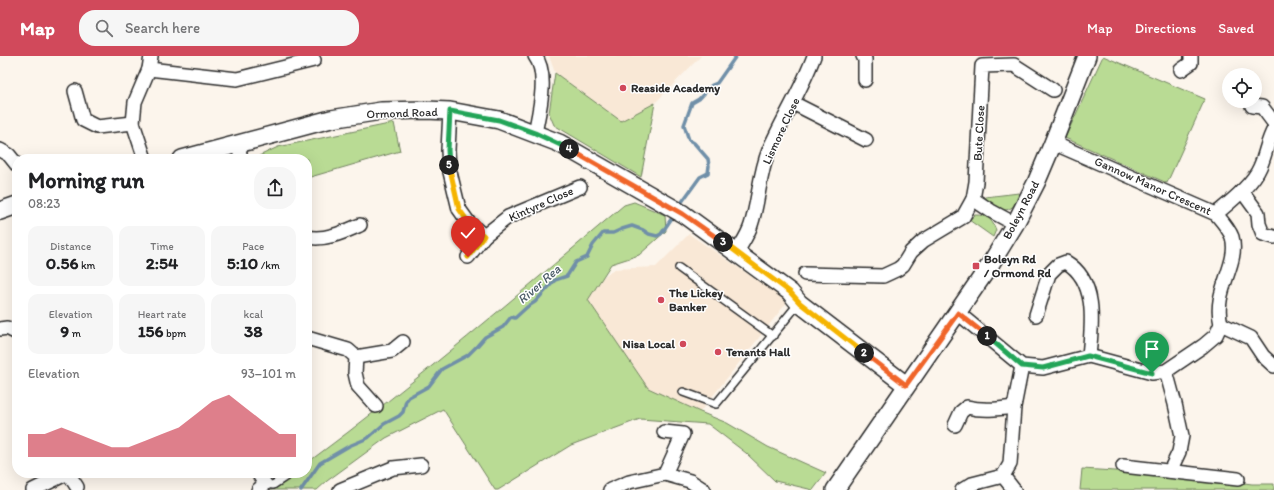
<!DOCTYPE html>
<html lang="en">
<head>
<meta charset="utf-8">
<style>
  :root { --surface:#fff; --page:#f6f6f6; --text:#202124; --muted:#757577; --accent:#d1495b }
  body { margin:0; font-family:Itim,sans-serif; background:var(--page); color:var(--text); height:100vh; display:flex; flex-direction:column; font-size:15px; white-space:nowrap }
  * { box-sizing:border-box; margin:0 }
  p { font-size:13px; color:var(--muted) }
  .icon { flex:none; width:22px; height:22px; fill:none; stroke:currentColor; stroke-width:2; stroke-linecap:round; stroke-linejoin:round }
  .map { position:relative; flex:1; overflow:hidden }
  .panel { position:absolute; left:12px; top:98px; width:300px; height:324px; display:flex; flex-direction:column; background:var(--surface); border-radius:16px; box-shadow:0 4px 16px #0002 }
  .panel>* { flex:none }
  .fabs { position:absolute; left:1222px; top:12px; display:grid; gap:8px }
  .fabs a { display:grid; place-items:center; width:40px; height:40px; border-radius:50%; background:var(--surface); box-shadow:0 4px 16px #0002; font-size:20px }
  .pin { position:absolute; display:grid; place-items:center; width:34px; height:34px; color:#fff; margin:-41px -17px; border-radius:50% 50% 50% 0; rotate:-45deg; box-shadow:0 0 4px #0007 }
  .pin .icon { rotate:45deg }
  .km { position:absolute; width:20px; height:20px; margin:-10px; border-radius:50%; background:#222; color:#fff; font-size:11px; line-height:20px; text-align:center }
  .round { display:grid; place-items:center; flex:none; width:42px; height:42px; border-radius:16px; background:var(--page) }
  .summary { display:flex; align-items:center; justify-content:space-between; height:68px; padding:0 16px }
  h1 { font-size:22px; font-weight:700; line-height:30px }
  .stats { display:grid; grid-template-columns:repeat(3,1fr); gap:6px; height:68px; padding:4px 16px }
  .stats div { display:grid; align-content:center; border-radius:10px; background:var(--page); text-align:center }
  .stats b { font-size:17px; font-weight:700 }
  .stats small { font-size:11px; font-weight:400 }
  .stats p { font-size:11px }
  .chart { height:112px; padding:8px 16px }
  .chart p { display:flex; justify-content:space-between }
  .chart svg { width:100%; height:72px; margin-top:4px; fill:var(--accent); opacity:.7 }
  header { display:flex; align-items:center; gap:24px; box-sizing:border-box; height:56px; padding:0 20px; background:var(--accent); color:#fff }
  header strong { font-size:19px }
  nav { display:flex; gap:22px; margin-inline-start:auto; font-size:14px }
  .search { width:280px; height:36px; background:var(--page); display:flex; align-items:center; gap:10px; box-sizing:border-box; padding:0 14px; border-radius:16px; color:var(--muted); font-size:15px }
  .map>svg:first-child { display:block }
</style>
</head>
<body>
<header>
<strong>Map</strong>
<div class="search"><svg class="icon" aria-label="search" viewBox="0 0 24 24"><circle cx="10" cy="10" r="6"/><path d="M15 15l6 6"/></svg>Search here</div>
<nav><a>Map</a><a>Directions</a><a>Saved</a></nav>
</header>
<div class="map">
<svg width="1274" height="434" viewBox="0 0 1274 434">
  <rect width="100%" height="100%" fill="#fcf5ec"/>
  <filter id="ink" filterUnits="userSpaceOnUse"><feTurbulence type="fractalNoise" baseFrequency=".025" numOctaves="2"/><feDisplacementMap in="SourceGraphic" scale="8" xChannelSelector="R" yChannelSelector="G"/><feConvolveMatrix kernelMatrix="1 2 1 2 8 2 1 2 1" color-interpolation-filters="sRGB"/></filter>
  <g filter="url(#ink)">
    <!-- built -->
    <g fill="#f9e8d6">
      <path d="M 549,0 L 701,0 L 655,47 L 621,65 L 555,17 Z"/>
      <path d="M 689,178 L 788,245 L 700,356 L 648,332 L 588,244 L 603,221 L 614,213 L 656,211 Z"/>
    </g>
    <!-- green -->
    <g fill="#b9db94" stroke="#728360">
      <path d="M 1103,0 L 1205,43 L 1167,127 L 1065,82 Z"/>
      <path d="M 555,17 L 621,65 L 655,47 L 641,121 L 554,69 L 549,57 Z"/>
      <path d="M 394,67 L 400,95 L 307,122 L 307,103 L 258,103 L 259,100 L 278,91 Z"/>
      <path d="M 1019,137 C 1018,141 1016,146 1014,149 C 1006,160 990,150 985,141 Z"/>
      <path d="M 634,146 L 665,159 L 666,175 L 639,199 L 611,208 L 588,244 L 648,332 L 700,356 L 727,367 L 768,391 L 826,417 L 813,434 L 775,425 L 746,397 L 708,368 L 640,363 L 571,389 L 498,434 L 495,434 L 443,353 L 386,382 L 327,425 L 317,434 L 271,434 L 294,417 L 307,417 L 307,407 C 417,326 520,237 624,149 Z"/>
      <path d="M 975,159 C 988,159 991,162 996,174 L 993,181 L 969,164 Z"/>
      <path d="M 1082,413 L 1181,419 L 1252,428 L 1274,428 L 1274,434 L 1080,434 Z"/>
    </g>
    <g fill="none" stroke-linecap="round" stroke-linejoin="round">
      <!-- stream -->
      <g stroke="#6f8fa8" stroke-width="3.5">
        <path d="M 679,150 L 700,121 L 708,117 L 709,110 L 708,103 L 694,87 L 689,84 L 684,69 L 692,47 L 699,43 L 712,29 L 717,27 L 736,0"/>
        <path d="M 301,434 L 320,407 L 349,390 L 368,382 L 384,368 L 399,360 L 403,356 L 406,345 L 409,341 L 429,330 L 442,313 L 468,299 L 477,290 L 485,281 L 503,271 L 511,261 L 515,262 L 527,251 L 535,246 L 555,224 L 567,220 L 576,206 L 587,201 L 593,189 L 603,177 L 613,177 L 622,173 L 632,170 L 643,174 L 649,178 L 657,180 L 661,178 L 674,159"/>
      </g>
      <!-- service casing -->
      <g stroke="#2b2b2b" stroke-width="10">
        <g id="service">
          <path d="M 679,212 L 773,280"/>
          <path d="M 683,336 L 716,348 L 799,247"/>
          <path d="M 265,428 L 273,429 L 291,417"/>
        </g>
      </g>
      <!-- minor casing -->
      <g stroke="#2b2b2b" stroke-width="16">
        <g id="minor">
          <path d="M 863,0 L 865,3 L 865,24"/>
          <path d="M 149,13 L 237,23 L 314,4"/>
          <path d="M 1181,14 L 1191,7 L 1191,0"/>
          <path d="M 75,35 L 83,64 L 97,71 L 133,67"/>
          <path d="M 793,47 L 866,84"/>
          <path d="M 1252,50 L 1262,51 L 1274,67"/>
          <path d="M 450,55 L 448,94 L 449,112 L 459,153 L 469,167 L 484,180"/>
          <path d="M 535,77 C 539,56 549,18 535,0"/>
          <path d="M 238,88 L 241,103"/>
          <path d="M 0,94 L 9,99 L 17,109"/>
          <path d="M 145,103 L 133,67 L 135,46 L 149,13 L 151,0"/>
          <path d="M 1242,135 L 1258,157 L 1259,168 L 1263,178 L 1274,181"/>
          <path d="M 973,143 L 991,155 L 1015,168"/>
          <path d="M 1216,158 C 1230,146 1253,128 1260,111 C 1266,98 1267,85 1274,73"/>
          <path d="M 307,181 C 325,185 344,176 360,169"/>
          <path d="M 737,196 C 742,187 748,179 751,169 C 759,145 759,118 769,94 C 783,62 802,33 814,0"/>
          <path d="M 468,201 L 484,180 L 508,161 L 580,131"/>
          <path d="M 805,218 L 883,220 L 898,213 L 903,209 L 911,196 L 923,185 L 963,161 L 973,143 L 976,126 L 982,10 L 1014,9 L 1053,34"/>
          <path d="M 958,257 L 1022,310 L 1043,312 L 1089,300 L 1152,317 L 1166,315 L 1203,290 L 1216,279 L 1221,268 C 1212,235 1240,208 1232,181 C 1229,173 1221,164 1216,158 L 1053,87"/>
          <path d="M 1036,259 L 1049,218 L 1058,209 L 1066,206 C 1098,225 1092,269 1089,300"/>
          <path d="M 1221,268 L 1251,282 L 1263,300 L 1274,310"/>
          <path d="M 0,273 L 7,272 L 17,277"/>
          <path d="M 307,282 L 348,294 L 356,301 L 355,317 L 358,330 L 376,350"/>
          <path d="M 356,301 L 392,295 L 403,286"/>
          <path d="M 1166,315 L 1175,348 L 1182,380 L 1179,396 L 1170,415"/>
          <path d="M 955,369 L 961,356 L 967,351 C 983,355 998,353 1014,351"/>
          <path d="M 664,376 L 683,378 L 665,418"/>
          <path d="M 1123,410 L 1238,423"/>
          <path d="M 68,417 L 77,431"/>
          <path d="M 1003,420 L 1014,434"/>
          <path d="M 33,434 L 68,417"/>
          <path d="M 258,434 L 265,428 L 258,417"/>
          <path d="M 340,434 L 393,412 L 421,409"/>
          <path d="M 610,434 L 629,426 L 665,418 L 690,425 L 704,434"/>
          <path d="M 962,434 L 972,428 L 1003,420 L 1010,408 L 1014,351 L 1022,310"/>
        </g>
      </g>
      <!-- tertiary casing -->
      <g stroke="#2b2b2b" stroke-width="20">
        <g id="tertiary">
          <path d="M 182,103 L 331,63 L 381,55 L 425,54 L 450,55 L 499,64 L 559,87 L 683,158 L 790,236 L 799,247 L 906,329"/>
          <path d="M 0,155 L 17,149"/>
          <path d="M 835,434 L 988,212 L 1015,168 L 1036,127 L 1053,87 L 1087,0"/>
        </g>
      </g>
      <!-- service -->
      <use href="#service" stroke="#fff" stroke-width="7"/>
      <!-- minor -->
      <use href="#minor" stroke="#fff" stroke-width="13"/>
      <!-- tertiary -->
      <use href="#tertiary" stroke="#fff" stroke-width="17"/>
    </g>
  </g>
  <g fill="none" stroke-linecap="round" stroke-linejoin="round" filter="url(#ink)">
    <!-- split-1 casing -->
    <g stroke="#fff" stroke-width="8">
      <path id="split-1" d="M 987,280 L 1022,310 L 1043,312 L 1088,300 L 1152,317"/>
    </g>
    <!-- split-2 casing -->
    <g stroke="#fff" stroke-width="8">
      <path id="split-2" d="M 864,297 L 906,329 L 958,257 L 987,280"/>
    </g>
    <!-- split-3 casing -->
    <g stroke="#fff" stroke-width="8">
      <path id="split-3" d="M 723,186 L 790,236 L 800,247 L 864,297"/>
    </g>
    <!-- split-4 casing -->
    <g stroke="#fff" stroke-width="8">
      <path id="split-4" d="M 569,93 L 683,158 L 723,186"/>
    </g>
    <!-- split-5 casing -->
    <g stroke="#fff" stroke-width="8">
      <path id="split-5" d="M 449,109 L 448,94 L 450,55 L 499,64 L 535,77 L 569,93"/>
    </g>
    <!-- split-6 casing -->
    <g stroke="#fff" stroke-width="8">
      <path id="split-6" d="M 449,109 L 459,153 L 469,167 L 484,180 L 468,201"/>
    </g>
    <!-- split-1 -->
    <use href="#split-1" stroke="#22a559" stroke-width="5"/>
    <!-- split-2 -->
    <use href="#split-2" stroke="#f0652b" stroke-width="5"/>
    <!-- split-3 -->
    <use href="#split-3" stroke="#f5b400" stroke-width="5"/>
    <!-- split-4 -->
    <use href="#split-4" stroke="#f0652b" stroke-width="5"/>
    <!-- split-5 -->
    <use href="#split-5" stroke="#22a559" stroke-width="5"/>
    <!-- split-6 -->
    <use href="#split-6" stroke="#f5b400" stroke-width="5"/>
  </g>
  <!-- markers -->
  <g fill="#d1495b" stroke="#fff" stroke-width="1.5">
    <circle cx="623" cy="32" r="4"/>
    <rect x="972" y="206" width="8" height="8" rx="2"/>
    <circle cx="661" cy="244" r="4"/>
    <circle cx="683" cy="288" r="4"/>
    <circle cx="718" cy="296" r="4"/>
  </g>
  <g text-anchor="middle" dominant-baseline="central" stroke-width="3" stroke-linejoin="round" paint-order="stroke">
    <!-- poi labels -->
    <g font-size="12" font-weight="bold" fill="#2b2b2b" stroke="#fff" text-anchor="start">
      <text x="631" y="32">Reaside Academy</text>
      <text x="984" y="203">Boleyn Rd<tspan x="984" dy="14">/ Ormond Rd</tspan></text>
      <text x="669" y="237">The Lickey<tspan x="669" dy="14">Banker</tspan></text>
      <text x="675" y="288" text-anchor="end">Nisa Local</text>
      <text x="726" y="296">Tenants Hall</text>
    </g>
    <!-- street labels -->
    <g font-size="12" fill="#2b2b2b" stroke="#fff">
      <text transform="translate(402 57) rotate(-2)">Ormond Road</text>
      <text transform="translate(781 75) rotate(-65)">Lismore Close</text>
      <text transform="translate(979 77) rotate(-87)">Bute Close</text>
      <text transform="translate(1153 130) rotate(24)">Gannow Manor Crescent</text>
      <text transform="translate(541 148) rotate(-24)">Kintyre Close</text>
      <text transform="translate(1021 154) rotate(-62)">Boleyn Road</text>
    </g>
    <!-- water labels -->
    <g font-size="13" font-style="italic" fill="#4d5d69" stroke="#fff">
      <text transform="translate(539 228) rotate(-41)">River Rea</text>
    </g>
  </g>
</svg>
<div class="fabs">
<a><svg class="icon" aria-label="locate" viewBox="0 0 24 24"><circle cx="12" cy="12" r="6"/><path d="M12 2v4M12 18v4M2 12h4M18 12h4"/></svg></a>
</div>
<div class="pin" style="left:1152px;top:317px;background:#1e9e55"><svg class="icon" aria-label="arrive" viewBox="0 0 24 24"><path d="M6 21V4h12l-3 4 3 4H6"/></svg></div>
<div class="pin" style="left:468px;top:201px;background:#d93025"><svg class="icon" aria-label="check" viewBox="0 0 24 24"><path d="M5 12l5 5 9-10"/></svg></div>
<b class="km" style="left:987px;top:280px">1</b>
<b class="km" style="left:864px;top:297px">2</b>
<b class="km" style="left:723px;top:186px">3</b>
<b class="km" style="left:569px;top:93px">4</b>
<b class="km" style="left:449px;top:109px">5</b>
<section class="panel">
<div class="summary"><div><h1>Morning run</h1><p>08:23</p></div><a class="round"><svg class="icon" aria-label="share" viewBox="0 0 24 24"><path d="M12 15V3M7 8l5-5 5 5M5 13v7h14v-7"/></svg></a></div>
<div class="stats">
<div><p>Distance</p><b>0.56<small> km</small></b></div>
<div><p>Time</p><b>2:54</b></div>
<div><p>Pace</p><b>5:10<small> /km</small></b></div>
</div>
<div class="stats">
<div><p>Elevation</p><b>9<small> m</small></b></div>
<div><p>Heart rate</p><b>156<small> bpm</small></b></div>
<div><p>kcal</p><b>38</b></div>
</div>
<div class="chart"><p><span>Elevation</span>93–101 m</p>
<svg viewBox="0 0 160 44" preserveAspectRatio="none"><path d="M0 44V30L10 30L20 26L30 30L40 34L50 38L60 38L70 34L80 30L90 26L100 18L110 10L120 6L130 14L140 22L150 30L160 30V44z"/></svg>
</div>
</section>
</div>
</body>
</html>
